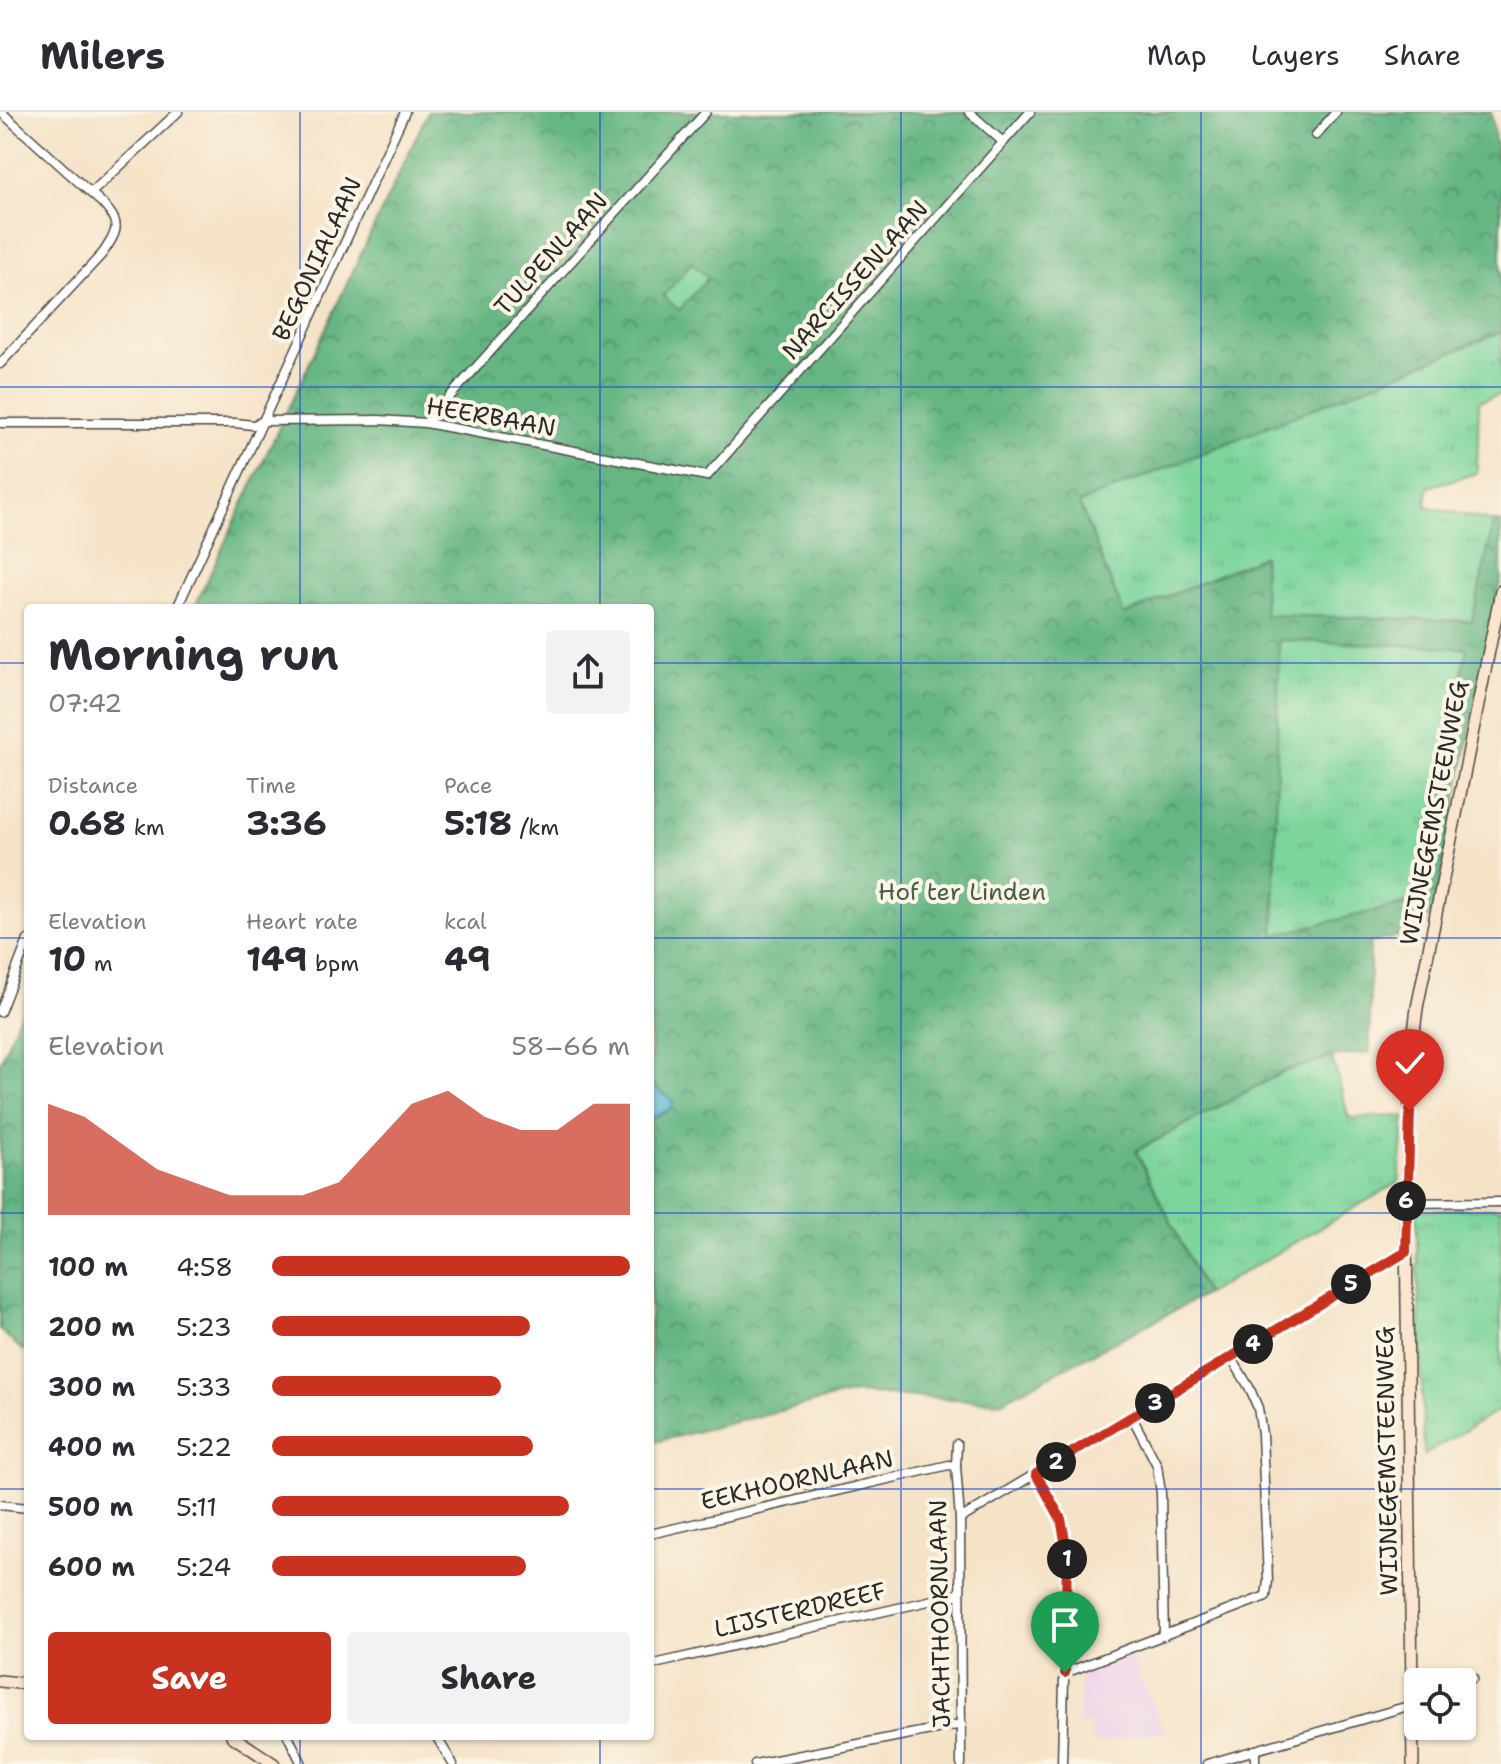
<!DOCTYPE html>
<html lang="en">
<head>
<meta charset="utf-8">
<style>
  :root { --surface:#fff; --page:#f2f2f3; --text:#2b2b33; --muted:#7c7c81; --line:#e1e1e2; --accent:#c8321e }
  body { margin:0; font-family:"Shantell Sans",sans-serif; background:var(--page); color:var(--text); height:100vh; display:flex; flex-direction:column; font-size:30px; white-space:nowrap }
  * { box-sizing:border-box; margin:0 }
  p { font-size:26px; color:var(--muted) }
  .icon { flex:none; width:44px; height:44px; fill:none; stroke:currentColor; stroke-width:2; stroke-linecap:round; stroke-linejoin:round }
  .map { position:relative; flex:1; overflow:hidden }
  .drawer { position:absolute; left:24px; top:492px; width:630px; height:1136px; display:flex; flex-direction:column; background:var(--surface); border-radius:8px; box-shadow:0 2px 6px #0004 }
  .drawer>* { flex:none }
  .buttons { position:absolute; left:1404px; top:1556px; display:grid; gap:16px }
  .buttons a { display:grid; place-items:center; width:72px; height:72px; border-radius:8px; background:var(--surface); box-shadow:0 2px 6px #0004; font-size:40px }
  .pin { position:absolute; display:grid; place-items:center; width:68px; height:68px; color:#fff; margin:-82px -34px; border-radius:50% 50% 50% 0; rotate:-45deg; box-shadow:0 0 8px #0007 }
  .pin .icon { rotate:45deg }
  .km { position:absolute; width:40px; height:40px; margin:-20px; border-radius:50%; background:#222; color:#fff; font-size:22px; line-height:40px; text-align:center }
  .round { display:grid; place-items:center; flex:none; width:84px; height:84px; border-radius:8px; background:var(--page) }
  .headline { display:flex; align-items:center; justify-content:space-between; height:136px; padding:0 24px }
  h1 { font-size:44px; font-weight:700; line-height:60px }
  .stats { display:grid; grid-template-columns:repeat(3,1fr); gap:12px; height:136px; padding:8px 24px }
  .stats div { display:grid; align-content:center }
  .stats b { font-size:34px; font-weight:700 }
  .stats small { font-size:22px; font-weight:400 }
  .stats p { font-size:22px }
  .chart { height:224px; padding:16px 24px }
  .chart p { display:flex; justify-content:space-between }
  .chart svg { width:100%; height:144px; margin-top:8px; fill:var(--accent); opacity:.7 }
  .button { display:flex; gap:16px; margin-top:auto; padding:16px 24px }
  .button a { flex:1; height:92px; border-radius:8px; background:var(--accent); color:#fff; font-size:32px; font-weight:700; line-height:92px; text-align:center }
  .button a+a { background:var(--page); color:var(--text) }
  ul { padding:0 24px; list-style:none; font-size:26px }
  li { display:grid; grid-template-columns:128px 96px 1fr; align-items:center; height:60px }
  li i { height:20px; border-radius:10px; background:var(--accent) }
  header { display:flex; align-items:center; gap:48px; box-sizing:border-box; height:112px; padding:0 40px; background:var(--surface); border-bottom:2px solid var(--line) }
  header strong { font-size:38px }
  nav { display:flex; gap:44px; margin-inline-start:auto; font-size:28px }
  .map>svg:first-child { display:block }
</style>
</head>
<body>
<header>
<strong>Milers</strong>
<nav><a>Map</a><a>Layers</a><a>Share</a></nav>
</header>
<div class="map">
<svg width="1501" height="1652" viewBox="0 0 1501 1652">
  <defs>
    <pattern id="grass-tufts" width="24" height="20" patternUnits="userSpaceOnUse" patternTransform="scale(2)"><rect width="24" height="20" fill="#7cd59b"/><path d="M3 7l-1-3M5 7V3M7 7l1-3M15 17l-1-3M17 17v-4M19 17l1-3" fill="none" stroke="#6bb786"/></pattern>
    <pattern id="forest-crowns" width="20" height="18" patternUnits="userSpaceOnUse" patternTransform="scale(2)"><rect width="20" height="18" fill="#65b683"/><path d="M2 6a3 3 0 1 1 6 0M12 15a3 3 0 1 1 6 0" fill="none" stroke="#53946b"/></pattern>
  </defs>
  <rect width="100%" height="100%" fill="#fcf5e5"/>
  <filter id="ink" filterUnits="userSpaceOnUse"><feTurbulence type="fractalNoise" baseFrequency=".0125" numOctaves="2"/><feDisplacementMap in="SourceGraphic" scale="16" xChannelSelector="R" yChannelSelector="G"/><feConvolveMatrix kernelMatrix="1 2 1 2 8 2 1 2 1" color-interpolation-filters="sRGB"/></filter>
  <filter id="wash" filterUnits="userSpaceOnUse"><feTurbulence type="fractalNoise" baseFrequency=".006" numOctaves="4" result="noise"/><feDisplacementMap in="SourceGraphic" scale="32" xChannelSelector="R" yChannelSelector="G"/><feGaussianBlur stdDeviation="1.8" result="paint"/><feColorMatrix in="noise" values="0 0 0 0 0 0 0 0 0 0 0 0 0 0 0 0 0 1.4 0 .05"/><feComposite in="paint" operator="in"/></filter>
  <g filter="url(#wash)">
    <rect width="100%" height="100%" fill="#f5e3c8"/>
    <!-- built -->
    <path fill="#ecd1ea" d="M 1131,1544 L 1165,1620 L 1092,1631 L 1091,1612 L 1078,1612 L 1080,1563 Z"/>
    <!-- grass -->
    <g fill="url(#grass-tufts)" stroke="#548063" stroke-width="2">
      <path d="M 1501,220 L 1501,282 L 1479,289 L 1477,361 L 1428,375 L 1426,394 L 1494,410 L 1473,509 L 1265,503 L 1263,444 L 1124,503 L 1079,391 Z"/>
      <path d="M 1278,527 L 1467,536 L 1417,789 L 1274,824 Z"/>
      <path d="M 1332,945 L 1349,1006 L 1405,1004 L 1399,1070 L 1206,1182 L 1136,1039 L 1283,960 Z"/>
      <path d="M 1501,1096 L 1501,1297 L 1424,1343 L 1416,1098 Z"/>
    </g>
    <!-- forest -->
    <g fill="url(#forest-crowns)" stroke="#487057" stroke-width="2" fill-rule="evenodd">
      <path d="M 428,0 L 1491,0 L 1501,69 L 1501,220 L 1079,391 L 1124,503 L 1263,444 L 1265,503 L 1472,509 L 1494,410 L 1501,410 L 1501,466 L 1436,789 L 1423,818 L 1370,831 L 1370,941 L 1332,945 L 1283,960 L 1136,1039 L 1206,1182 L 1000,1290 L 853,1281 L 650,1331 L 650,1006 L 664,1001 L 673,989 L 650,971 L 650,496 L 194,496 ZM 1279,528 L 1467,536 L 1417,789 L 1274,823 Z"/>
      <path d="M 28,883 L 28,1238 L 22,1238 L 0,1218 L 0,951 Z"/>
    </g>
    <!-- pitch -->
    <path fill="#7cd59b" stroke="#548063" stroke-width="2" d="M 692,151 L 708,166 L 679,198 L 663,184 Z"/>
    <!-- water -->
    <path fill="#56b8d5" stroke="#407280" stroke-width="2" d="M 650,971 L 673,989 L 672,997 L 650,1006 Z"/>
  </g>
  <g filter="url(#ink)">
    <g fill="none" stroke-linecap="round" stroke-linejoin="round">
      <!-- street casing -->
      <g stroke="#494743" stroke-width="11">
        <g id="street">
          <path d="M 969,0 L 1003,30"/>
          <path d="M 1316,23 L 1336,0"/>
          <path d="M 91,81 L 178,0"/>
          <path d="M 0,252 L 103,141 C 118,118 122,112 102,91 L 1,0"/>
          <path d="M 0,311 L 235,311 L 253,313 L 264,309 L 379,308 L 426,311 L 707,364 L 1030,0"/>
          <path d="M 426,311 L 706,0"/>
          <path d="M 177,496 L 405,0"/>
          <path d="M 0,900 L 28,828"/>
          <path d="M 1406,1091 L 1501,1090"/>
          <path d="M 1132,1305 L 1157,1353 L 1161,1381 L 1164,1524"/>
          <path d="M 956,1354 L 957,1332"/>
          <path d="M 1036,1362 L 1061,1407 L 1067,1439 L 1062,1652"/>
          <path d="M 0,1393 L 28,1396"/>
          <path d="M 960,1407 L 1406,1140"/>
          <path d="M 650,1422 L 949,1353 L 956,1354 L 960,1407 L 961,1652"/>
          <path d="M 650,1553 L 959,1482"/>
          <path d="M 1065,1561 L 1266,1484 L 1268,1469 L 1262,1322 L 1258,1296 L 1249,1275 L 1231,1245"/>
          <path d="M 1460,1570 L 1473,1566"/>
          <path d="M 288,1624 L 302,1652"/>
          <path d="M 436,1624 L 453,1652"/>
          <path d="M 755,1652 L 962,1612"/>
          <path d="M 1207,1652 L 1412,1593"/>
          <path d="M 1255,1652 L 1255,1638"/>
        </g>
      </g>
      <!-- secondary casing -->
      <g stroke="#494743" stroke-width="14">
        <g id="secondary">
          <path d="M 0,1569 L 28,1572"/>
          <path d="M 232,1624 L 274,1652"/>
          <path d="M 1413,1652 L 1406,1118 L 1412,935 L 1417,896 L 1501,479"/>
        </g>
      </g>
      <!-- street -->
      <use href="#street" stroke="#fff" stroke-width="8"/>
      <!-- secondary -->
      <use href="#secondary" stroke="#fbe5cf" stroke-width="11"/>
    </g>
  </g>
  <g fill="none" stroke-linecap="round" stroke-linejoin="round" filter="url(#ink)">
    <!-- route casing -->
    <g stroke="#fff" stroke-width="16">
      <path id="route" d="M 1065,1561 L 1067,1439 L 1061,1407 L 1036,1362 L 1406,1140 L 1410,999"/>
    </g>
    <!-- route -->
    <use href="#route" stroke="#c8321e" stroke-width="10"/>
  </g>
  <!-- grid -->
  <path fill="none" stroke="#1d4ed8" stroke-width="2" stroke-opacity="0.55" d="M 300,0 L 300,496M 600,0 L 600,496M 901,0 L 901,1652M 1201,0 L 1201,1652M 0,275 L 1501,275M 0,551 L 28,551M 650,551 L 1501,551M 0,826 L 28,826M 650,826 L 1501,826M 0,1101 L 28,1101M 650,1101 L 1501,1101M 0,1377 L 28,1377M 650,1377 L 1501,1377M 300,1624 L 300,1652M 600,1624 L 600,1652"/>
  <g text-anchor="middle" dominant-baseline="central" stroke-width="8" stroke-linejoin="round" paint-order="stroke">
    <!-- street labels -->
    <g font-size="24" fill="#2b2b2b" stroke="#fcf5e5">
      <text transform="translate(551 142) rotate(-48)">TULPENLAAN</text>
      <text transform="translate(317 147) rotate(-65)">BEGONIALAAN</text>
      <text transform="translate(855 168) rotate(-48)">NARCISSENLAAN</text>
      <text transform="translate(491 305) rotate(10)">HEERBAAN</text>
      <text transform="translate(1434 701) rotate(-79)">WIJNEGEMSTEENWEG</text>
      <text transform="translate(1387 1349) rotate(-91)">WIJNEGEMSTEENWEG</text>
      <text transform="translate(797 1368) rotate(-13)">EEKHOORNLAAN</text>
      <text transform="translate(800 1498) rotate(-13)">LIJSTERDREEF</text>
      <text transform="translate(940 1502) rotate(-91)">JACHTHOORNLAAN</text>
    </g>
    <!-- park labels -->
    <g font-size="24" fill="#435e4d" stroke="#fcf5e5">
      <text x="962" y="780">Hof ter Linden</text>
    </g>
  </g>
</svg>
<div class="buttons">
<a><svg class="icon" aria-label="locate" viewBox="0 0 24 24"><circle cx="12" cy="12" r="6"/><path d="M12 2v4M12 18v4M2 12h4M18 12h4"/></svg></a>
</div>
<div class="pin" style="left:1065px;top:1561px;background:#1e9e55"><svg class="icon" aria-label="arrive" viewBox="0 0 24 24"><path d="M6 21V4h12l-3 4 3 4H6"/></svg></div>
<div class="pin" style="left:1410px;top:999px;background:#d93025"><svg class="icon" aria-label="check" viewBox="0 0 24 24"><path d="M5 12l5 5 9-10"/></svg></div>
<b class="km" style="left:1067px;top:1447px">1</b>
<b class="km" style="left:1056px;top:1350px">2</b>
<b class="km" style="left:1155px;top:1291px">3</b>
<b class="km" style="left:1253px;top:1232px">4</b>
<b class="km" style="left:1351px;top:1172px">5</b>
<b class="km" style="left:1406px;top:1089px">6</b>
<section class="drawer">
<div class="headline"><div><h1>Morning run</h1><p>07:42</p></div><a class="round"><svg class="icon" aria-label="share" viewBox="0 0 24 24"><path d="M12 15V3M7 8l5-5 5 5M5 13v7h14v-7"/></svg></a></div>
<div class="stats">
<div><p>Distance</p><b>0.68<small> km</small></b></div>
<div><p>Time</p><b>3:36</b></div>
<div><p>Pace</p><b>5:18<small> /km</small></b></div>
</div>
<div class="stats">
<div><p>Elevation</p><b>10<small> m</small></b></div>
<div><p>Heart rate</p><b>149<small> bpm</small></b></div>
<div><p>kcal</p><b>49</b></div>
</div>
<div class="chart"><p><span>Elevation</span>58–66 m</p>
<svg viewBox="0 0 160 44" preserveAspectRatio="none"><path d="M0 44V10L10 14L20 22L30 30L40 34L50 38L60 38L70 38L80 34L90 22L100 10L110 6L120 14L130 18L140 18L150 10L160 10V44z"/></svg>
</div>
<ul>
<li><b>100 m</b>4:58<i style="width:100%"></i></li>
<li><b>200 m</b>5:23<i style="width:72%"></i></li>
<li><b>300 m</b>5:33<i style="width:64%"></i></li>
<li><b>400 m</b>5:22<i style="width:73%"></i></li>
<li><b>500 m</b>5:11<i style="width:83%"></i></li>
<li><b>600 m</b>5:24<i style="width:71%"></i></li>
</ul>
<div class="button"><a>Save</a><a>Share</a></div>
</section>
</div>
</body>
</html>
